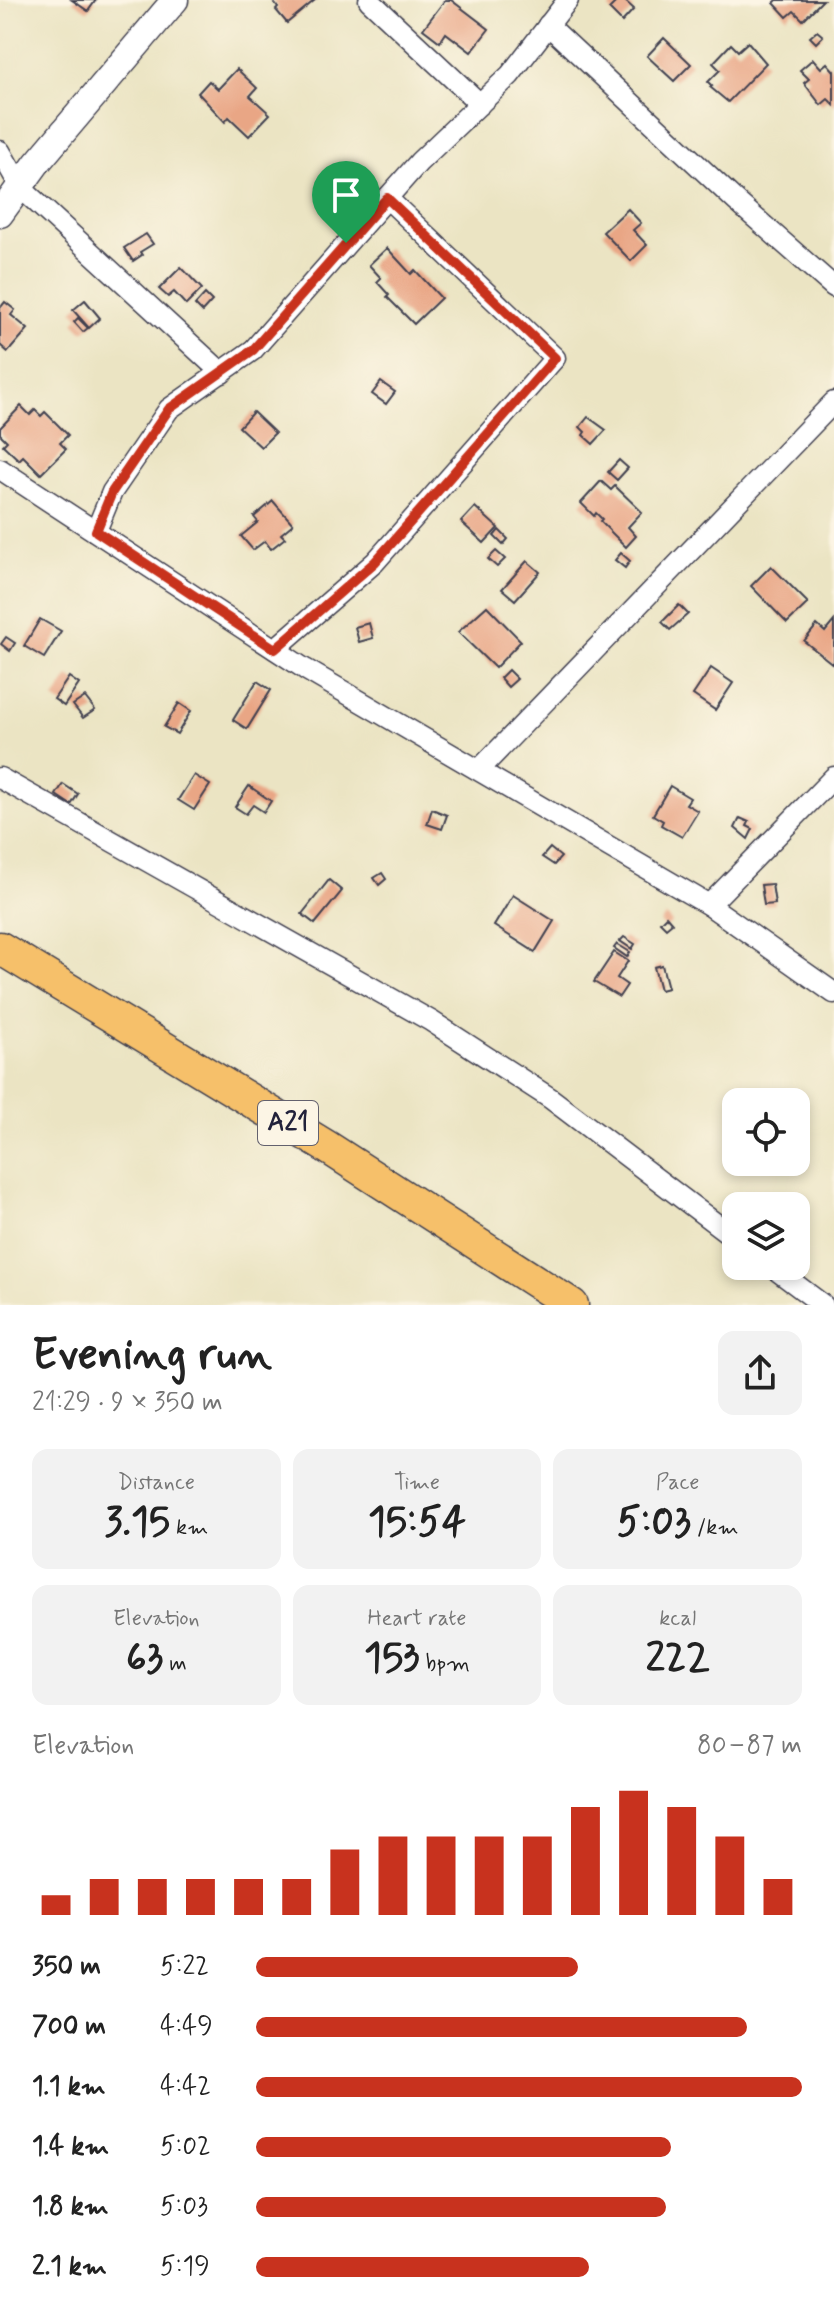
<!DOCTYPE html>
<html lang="en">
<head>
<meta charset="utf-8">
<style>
  :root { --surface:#fff; --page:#f2f2f2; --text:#222; --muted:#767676; --accent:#c8321e }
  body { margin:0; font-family:Mynerve,sans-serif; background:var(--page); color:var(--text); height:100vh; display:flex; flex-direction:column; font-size:30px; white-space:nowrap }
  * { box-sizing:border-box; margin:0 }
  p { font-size:26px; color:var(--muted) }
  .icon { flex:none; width:44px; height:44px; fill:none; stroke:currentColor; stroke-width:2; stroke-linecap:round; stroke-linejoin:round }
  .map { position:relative; height:1305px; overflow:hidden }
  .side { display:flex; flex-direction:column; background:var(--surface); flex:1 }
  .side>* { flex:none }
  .fabs { position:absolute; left:722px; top:1088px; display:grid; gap:16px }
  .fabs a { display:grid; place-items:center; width:88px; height:88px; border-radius:16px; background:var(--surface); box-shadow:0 4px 12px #0003; font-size:40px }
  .pin { position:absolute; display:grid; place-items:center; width:68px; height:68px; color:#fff; margin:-82px -34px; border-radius:50% 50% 50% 0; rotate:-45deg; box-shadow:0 0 8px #0007 }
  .pin .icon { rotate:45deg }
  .round { display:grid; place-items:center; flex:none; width:84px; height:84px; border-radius:16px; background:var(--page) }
  .overview { display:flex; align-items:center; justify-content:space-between; height:136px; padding:0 32px }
  h1 { font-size:44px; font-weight:700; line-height:60px }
  .metrics { display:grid; grid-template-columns:repeat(3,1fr); gap:12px; height:136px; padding:8px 32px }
  .metrics div { display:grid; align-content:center; border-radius:16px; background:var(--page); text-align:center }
  .metrics b { font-size:40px; font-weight:700 }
  .metrics small { font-size:22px; font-weight:400 }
  .metrics p { font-size:22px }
  .chart { height:224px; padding:16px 32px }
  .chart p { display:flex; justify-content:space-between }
  .chart svg { width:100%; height:144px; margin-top:8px; stroke:var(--accent); stroke-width:6 }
  ul { padding:0 32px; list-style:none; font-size:26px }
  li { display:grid; grid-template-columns:128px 96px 1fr; align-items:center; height:60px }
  li i { height:20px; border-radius:10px; background:var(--accent) }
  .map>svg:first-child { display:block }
</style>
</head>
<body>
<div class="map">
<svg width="834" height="1305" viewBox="0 0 834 1305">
  <rect width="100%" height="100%" fill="#fcf5e5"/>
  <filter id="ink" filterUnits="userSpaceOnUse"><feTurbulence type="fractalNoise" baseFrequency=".0125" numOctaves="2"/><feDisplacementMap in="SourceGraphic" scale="16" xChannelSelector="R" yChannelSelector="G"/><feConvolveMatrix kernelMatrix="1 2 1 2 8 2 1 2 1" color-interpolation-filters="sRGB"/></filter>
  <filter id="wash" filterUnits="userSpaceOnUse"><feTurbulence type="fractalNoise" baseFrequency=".006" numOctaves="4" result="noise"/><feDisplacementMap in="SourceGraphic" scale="32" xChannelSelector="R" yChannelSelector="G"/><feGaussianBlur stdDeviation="1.8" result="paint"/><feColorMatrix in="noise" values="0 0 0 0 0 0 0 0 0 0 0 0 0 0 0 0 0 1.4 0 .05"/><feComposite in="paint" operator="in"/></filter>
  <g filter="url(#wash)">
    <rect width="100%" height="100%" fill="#ebe4c3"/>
    <g id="blocks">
      <!-- building -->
      <g fill="#e9a685">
        <path d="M 72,0 L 96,0 L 88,11 Z"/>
        <path d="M 272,0 L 315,0 L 287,23 L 276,10 L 278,8 Z"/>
        <path d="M 445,0 L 451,0 L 489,29 L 471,52 L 446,33 L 440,42 L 423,29 Z"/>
        <path d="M 618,0 L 624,0 L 634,9 L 622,22 L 609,9 Z"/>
        <path d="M 777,0 L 823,0 L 803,20 L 794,11 L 787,17 L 774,3 Z"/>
        <path d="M 817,31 L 823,36 L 816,43 L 810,37 Z"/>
        <path d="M 664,38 L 691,64 L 674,81 L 647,56 Z"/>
        <path d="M 748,42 L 766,63 L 728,102 L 710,87 L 712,86 L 708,82 L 720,70 L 713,63 L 731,44 L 738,51 Z"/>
        <path d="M 813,59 L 821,68 L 827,63 L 834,71 L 834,105 L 828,99 L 821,105 L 804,83 L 809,79 L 800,70 Z"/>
        <path d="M 237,69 L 257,88 L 250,96 L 270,114 L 249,136 L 229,117 L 225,122 L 198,93 L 209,81 L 218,89 Z"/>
        <path d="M 628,209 L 641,223 L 633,230 L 647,245 L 631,261 L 603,232 Z"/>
        <path d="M 146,234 L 153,244 L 140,252 L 142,255 L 133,261 L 124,248 Z"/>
        <path d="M 387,248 L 411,274 L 415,270 L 441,298 L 414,324 L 387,297 L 389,295 L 377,282 L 381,278 L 369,265 Z"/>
        <path d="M 181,267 L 202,289 L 186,305 L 174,292 L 168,297 L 159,289 Z"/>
        <path d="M 205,294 L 212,301 L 202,312 L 195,305 Z"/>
        <path d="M 85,300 L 100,318 L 89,328 L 73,310 Z"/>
        <path d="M 5,302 L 15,310 L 11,315 L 28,329 L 8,352 L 0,345 L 0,308 Z"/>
        <path d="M 78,318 L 88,328 L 83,332 L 74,322 Z"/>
        <path d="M 381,382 L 395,392 L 386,404 L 372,394 Z"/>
        <path d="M 21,406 L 30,415 L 35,410 L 41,416 L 45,412 L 68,435 L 60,443 L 66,449 L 41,474 L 23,456 L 19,460 L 3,445 L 7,441 L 0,434 L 0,428 Z"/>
        <path d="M 253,412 L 275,433 L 261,447 L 239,427 Z"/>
        <path d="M 588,417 L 606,430 L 593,444 L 583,435 L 585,432 L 580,427 Z"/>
        <path d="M 619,460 L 628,468 L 617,480 L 608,472 Z"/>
        <path d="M 601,481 L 611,490 L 615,486 L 642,512 L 628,527 L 636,536 L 626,547 L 600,521 L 602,519 L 596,513 L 594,516 L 581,503 Z"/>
        <path d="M 273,501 L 293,524 L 281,534 L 285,538 L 271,549 L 265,541 L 253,550 L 241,536 L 258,522 L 254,517 Z"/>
        <path d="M 475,507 L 498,528 L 484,543 L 461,522 Z"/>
        <path d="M 499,530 L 508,539 L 503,545 L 494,536 Z"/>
        <path d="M 496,551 L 505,559 L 497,567 L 488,559 Z"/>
        <path d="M 621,553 L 630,561 L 625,568 L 615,560 Z"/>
        <path d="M 527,561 L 540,572 L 515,600 L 502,589 Z"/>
        <path d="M 771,566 L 808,603 L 787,623 L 751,586 Z"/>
        <path d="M 679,605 L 688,614 L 670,630 L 662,622 Z"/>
        <path d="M 487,606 L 521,641 L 495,668 L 458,632 Z"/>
        <path d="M 40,619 L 61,631 L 44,658 L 24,646 Z"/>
        <path d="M 834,621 L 834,665 L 804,641 L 817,625 L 825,632 Z"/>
        <path d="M 369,623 L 373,638 L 359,642 L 355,627 Z"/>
        <path d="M 6,637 L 15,643 L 10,651 L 1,644 Z"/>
        <path d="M 711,668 L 733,683 L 715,710 L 693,695 Z"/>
        <path d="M 508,670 L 517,679 L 508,687 L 500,678 Z"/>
        <path d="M 69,677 L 79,684 L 64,706 L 54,699 Z"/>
        <path d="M 257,681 L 271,690 L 247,729 L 233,720 Z"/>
        <path d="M 85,697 L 95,710 L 83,718 L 73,705 Z"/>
        <path d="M 179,703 L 191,711 L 177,734 L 164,727 Z"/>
        <path d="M 194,775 L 210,785 L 194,810 L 178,800 Z"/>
        <path d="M 63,784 L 78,794 L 71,805 L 56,795 Z"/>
        <path d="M 249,786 L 271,801 L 264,812 L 253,805 L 246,814 L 235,807 Z"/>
        <path d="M 670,786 L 690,798 L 686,804 L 698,811 L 682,837 L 661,825 L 663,821 L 653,815 Z"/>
        <path d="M 432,809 L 447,815 L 442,829 L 427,824 Z"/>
        <path d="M 740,818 L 749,822 L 747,826 L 753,829 L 748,839 L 735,828 Z"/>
        <path d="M 550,848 L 561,857 L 554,865 L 542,857 Z"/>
        <path d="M 382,873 L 386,879 L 379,885 L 374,878 Z"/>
        <path d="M 329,880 L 342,891 L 315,924 L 302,914 Z"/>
        <path d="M 772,884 L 775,904 L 764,905 L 761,885 Z"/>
        <path d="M 513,895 L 554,921 L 535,952 L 494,926 Z"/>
        <path d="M 666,916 L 672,923 L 666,928 L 660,922 Z"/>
        <path d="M 624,937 L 635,944 L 632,949 L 620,941 Z"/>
        <path d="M 617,944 L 630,952 L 627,957 L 614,948 Z"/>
        <path d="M 614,952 L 628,961 L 617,978 L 627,985 L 619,997 L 594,982 Z"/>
        <path d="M 662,965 L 668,988 L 660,990 L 654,967 Z"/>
      </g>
    </g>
  </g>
  <g filter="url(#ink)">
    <use href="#blocks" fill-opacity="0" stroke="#403f4f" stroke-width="2"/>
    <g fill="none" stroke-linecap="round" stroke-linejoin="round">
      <!-- minor casing -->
      <g stroke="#403f4f" stroke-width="23">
        <g id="minor">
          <path d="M 369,0 L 480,104"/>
          <path d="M 548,25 L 736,201 L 834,287"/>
          <path d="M 0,151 L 21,188 L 222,373"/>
          <path d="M 0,469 L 305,669 L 709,905 L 834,993"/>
          <path d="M 96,531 L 112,492 L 169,409 L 253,350 L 419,162 L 510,75 L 568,0"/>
          <path d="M 275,649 L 375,562 L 555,358 L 387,198"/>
          <path d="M 480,769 L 834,402"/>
          <path d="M 0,778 L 431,1021 L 550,1098 L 736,1239"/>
          <path d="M 709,905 L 834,777"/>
          <path d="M 771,1266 L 823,1305"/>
        </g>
      </g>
      <!-- tertiary casing -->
      <g stroke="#403f4f" stroke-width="29">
        <path id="tertiary" d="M 0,214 L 37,163 L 175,0"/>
      </g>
      <!-- primary casing -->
      <g stroke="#403f4f" stroke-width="35">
        <path id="primary" d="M 0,948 L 327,1147 L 572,1305"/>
      </g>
      <!-- minor -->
      <use href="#minor" stroke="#fff" stroke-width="20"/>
      <!-- tertiary -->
      <use href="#tertiary" stroke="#fff" stroke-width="26"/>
      <!-- primary -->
      <use href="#primary" stroke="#f6c06b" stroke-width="32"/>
    </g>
  </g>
  <g fill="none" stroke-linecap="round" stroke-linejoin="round" filter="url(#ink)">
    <!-- route casing -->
    <g stroke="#fff" stroke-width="16">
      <path id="route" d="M 387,198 L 555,358 L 375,562 L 275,649 L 96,531 L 112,492 L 169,409 L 253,350 Z"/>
    </g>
    <!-- route -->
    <use href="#route" stroke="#c8321e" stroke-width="10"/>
  </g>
  <g text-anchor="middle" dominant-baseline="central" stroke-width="6" stroke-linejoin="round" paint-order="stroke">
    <!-- shield labels -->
    <rect fill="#fcf5e5" stroke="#63616e" stroke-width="2" x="258" y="1101" width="60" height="44" rx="6"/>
    <g font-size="26" font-weight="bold" fill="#22223b">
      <text x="288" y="1123">A21</text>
    </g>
  </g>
</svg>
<div class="fabs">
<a><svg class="icon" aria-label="locate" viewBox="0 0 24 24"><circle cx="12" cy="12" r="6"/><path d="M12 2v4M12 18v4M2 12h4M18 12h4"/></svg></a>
<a><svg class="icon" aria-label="layers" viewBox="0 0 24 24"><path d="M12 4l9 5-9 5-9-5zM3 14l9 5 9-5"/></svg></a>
</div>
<div class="pin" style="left:346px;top:243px;background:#1e9e55"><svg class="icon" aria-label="arrive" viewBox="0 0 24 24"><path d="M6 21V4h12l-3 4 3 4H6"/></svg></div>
</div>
<section class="side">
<div class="overview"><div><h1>Evening run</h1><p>21:29 · 9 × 350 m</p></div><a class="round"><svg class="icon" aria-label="share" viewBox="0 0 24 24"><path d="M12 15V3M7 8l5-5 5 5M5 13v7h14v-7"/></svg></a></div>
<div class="metrics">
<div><p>Distance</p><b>3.15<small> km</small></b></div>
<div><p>Time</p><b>15:54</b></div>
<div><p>Pace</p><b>5:03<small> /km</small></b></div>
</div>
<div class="metrics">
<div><p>Elevation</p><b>63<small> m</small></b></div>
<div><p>Heart rate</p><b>153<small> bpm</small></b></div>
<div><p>kcal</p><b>222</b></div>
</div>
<div class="chart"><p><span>Elevation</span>80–87 m</p>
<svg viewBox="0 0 160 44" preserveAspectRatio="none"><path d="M5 44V38M15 44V33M25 44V33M35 44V33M45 44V33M55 44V33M65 44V24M75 44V20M85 44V20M95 44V20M105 44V20M115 44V11M125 44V6M135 44V11M145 44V20M155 44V33"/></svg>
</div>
<ul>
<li><b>350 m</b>5:22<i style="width:59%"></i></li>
<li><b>700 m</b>4:49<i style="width:90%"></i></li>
<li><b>1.1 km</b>4:42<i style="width:100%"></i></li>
<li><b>1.4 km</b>5:02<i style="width:76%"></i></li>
<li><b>1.8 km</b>5:03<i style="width:75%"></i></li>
<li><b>2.1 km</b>5:19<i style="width:61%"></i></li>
</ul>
</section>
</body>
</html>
